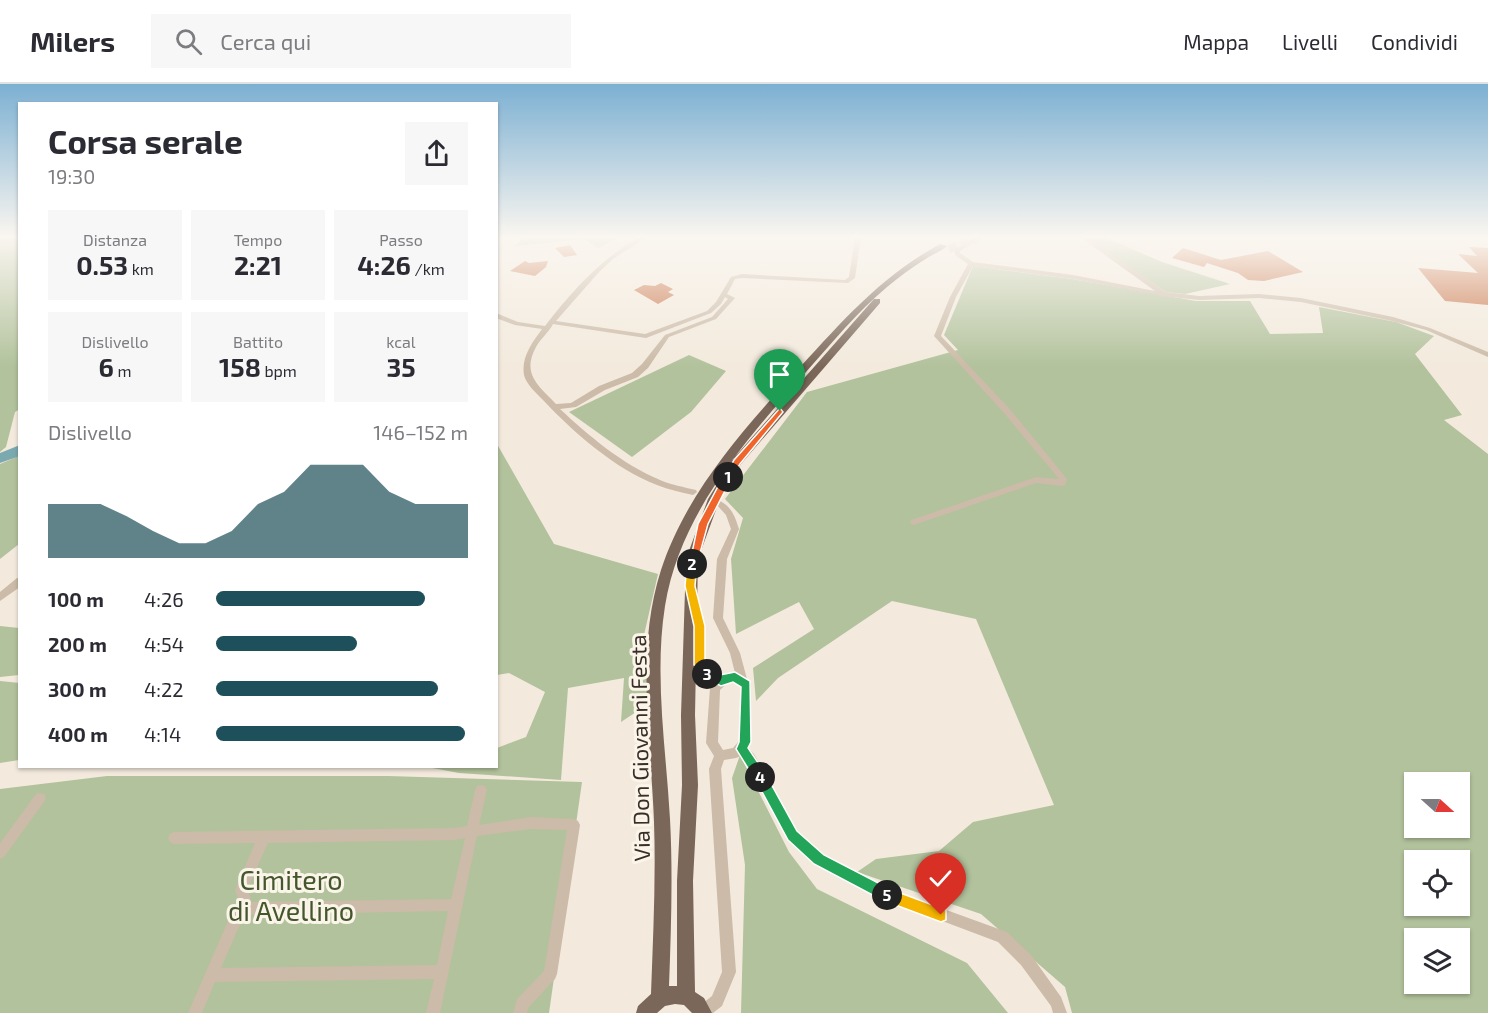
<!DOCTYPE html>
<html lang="it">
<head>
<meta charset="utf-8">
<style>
  :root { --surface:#fff; --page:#f7f7f7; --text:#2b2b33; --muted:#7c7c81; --line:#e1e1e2; --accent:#1d505a }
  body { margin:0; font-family:"Exo 2",sans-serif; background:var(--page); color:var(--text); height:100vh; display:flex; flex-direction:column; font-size:22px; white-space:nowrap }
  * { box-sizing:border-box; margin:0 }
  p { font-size:20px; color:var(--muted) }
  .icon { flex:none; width:33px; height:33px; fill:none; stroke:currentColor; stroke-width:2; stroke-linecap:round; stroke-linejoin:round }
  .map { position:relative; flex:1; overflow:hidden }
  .side { position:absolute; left:18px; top:18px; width:480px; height:666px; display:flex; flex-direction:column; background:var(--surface); border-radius:0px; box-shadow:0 2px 4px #0004 }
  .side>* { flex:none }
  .needle { width:39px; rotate:111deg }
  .tools { position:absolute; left:1404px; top:688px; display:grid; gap:12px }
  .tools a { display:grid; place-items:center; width:66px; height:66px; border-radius:0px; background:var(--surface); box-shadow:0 2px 4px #0004; font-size:30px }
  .pin { position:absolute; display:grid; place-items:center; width:51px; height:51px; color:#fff; margin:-62px -26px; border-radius:50% 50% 50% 0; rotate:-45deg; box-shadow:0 0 6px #0007 }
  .pin .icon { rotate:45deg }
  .km { position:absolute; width:30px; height:30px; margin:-15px; border-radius:50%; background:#222; color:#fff; font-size:16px; line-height:30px; text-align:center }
  .round { display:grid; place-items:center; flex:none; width:63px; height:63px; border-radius:0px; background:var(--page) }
  .headline { display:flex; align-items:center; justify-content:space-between; height:102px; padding:0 30px }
  h1 { font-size:33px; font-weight:700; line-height:45px }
  .figures { display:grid; grid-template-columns:repeat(3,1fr); gap:9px; height:102px; padding:6px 30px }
  .figures div { display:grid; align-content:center; border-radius:0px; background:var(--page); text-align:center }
  .figures b { font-size:26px; font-weight:700 }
  .figures small { font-size:16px; font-weight:400 }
  .figures p { font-size:16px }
  .chart { height:168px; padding:12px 30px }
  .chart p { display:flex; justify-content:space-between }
  .chart svg { width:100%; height:108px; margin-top:6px; fill:var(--accent); opacity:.7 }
  ul { padding:0 30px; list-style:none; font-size:20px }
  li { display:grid; grid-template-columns:96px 72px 1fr; align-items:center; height:45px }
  li i { height:15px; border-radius:8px; background:var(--accent) }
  header { display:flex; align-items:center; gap:36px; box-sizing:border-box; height:84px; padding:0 30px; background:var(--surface); border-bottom:2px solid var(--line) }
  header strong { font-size:28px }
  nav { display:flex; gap:33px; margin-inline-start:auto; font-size:21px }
  .search { width:420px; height:54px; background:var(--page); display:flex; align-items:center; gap:15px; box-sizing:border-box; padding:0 21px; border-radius:0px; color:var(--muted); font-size:22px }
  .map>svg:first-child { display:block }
</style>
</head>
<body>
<header>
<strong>Milers</strong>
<div class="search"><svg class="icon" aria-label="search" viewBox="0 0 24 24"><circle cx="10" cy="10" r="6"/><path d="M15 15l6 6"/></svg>Cerca qui</div>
<nav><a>Mappa</a><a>Livelli</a><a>Condividi</a></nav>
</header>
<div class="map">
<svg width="1488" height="929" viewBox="0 0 1488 929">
  <rect width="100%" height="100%" fill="#f3eadd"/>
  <!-- green -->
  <g fill="#b2c29c" fill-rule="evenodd">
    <path d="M 0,153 L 19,153 L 20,325 L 15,328 L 6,363 L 0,368 Z"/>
    <path d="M 533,153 L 620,153 L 598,164 L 584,155 L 515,162 L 522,155 Z"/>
    <path d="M 1085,153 L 1104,153 L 1162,178 L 1230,200 L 1185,210 L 1166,208 Z"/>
    <path d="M 973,182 L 1072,195 L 1196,217 L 1250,217 L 1270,250 L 1323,249 L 1319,223 L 1396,238 L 1434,252 L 1415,270 L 1462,331 L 1444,336 L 1488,370 L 1488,929 L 1072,929 L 1065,903 L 981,830 L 857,788 L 876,775 L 939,767 L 973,738 L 1054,721 L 976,535 L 892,517 L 778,594 L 756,617 L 753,584 L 814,545 L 799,518 L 736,550 L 731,475 L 743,434 L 725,415 L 807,308 L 958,266 L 944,251 ZM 1414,699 L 1460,699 L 1460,744 L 1414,744 ZM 1414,777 L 1460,777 L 1460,822 L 1414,822 ZM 1414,855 L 1460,855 L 1460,900 L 1414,900 Z"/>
    <path d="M 689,271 L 726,287 L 691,328 L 632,373 L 569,328 Z"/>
    <path d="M 497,360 L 554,460 L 658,490 L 644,551 L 648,620 L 621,638 L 624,594 L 568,604 L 561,696 L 459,689 L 427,683 L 496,682 L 497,664 L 526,653 L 545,608 L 509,589 L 497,591 Z"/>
    <path d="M 19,372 L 19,460 L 0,475 L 0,380 Z"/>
    <path d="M 0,542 L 19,544 L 19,591 L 0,593 Z"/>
    <path d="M 0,597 L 20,599 L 19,676 L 0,679 Z"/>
    <path d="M 740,671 L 789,768 L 817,805 L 967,879 L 1008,929 L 741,929 L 745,781 L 732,694 Z"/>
    <path d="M 107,692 L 388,692 L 582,698 L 549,929 L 0,929 L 0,705 Z"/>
  </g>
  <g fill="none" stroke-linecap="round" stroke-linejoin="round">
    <!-- river -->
    <path fill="#7ba9b0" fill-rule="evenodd" d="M 20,361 L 20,372 L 0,379 L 0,369 Z"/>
  </g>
  <!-- building -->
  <g fill="#c87146">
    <path d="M 570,161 L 577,171 L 564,173 L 555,164 Z"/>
    <path d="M 1469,163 L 1488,164 L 1488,221 L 1445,217 L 1418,184 L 1478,189 L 1458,170 L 1477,172 Z"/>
    <path d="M 1183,164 L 1221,176 L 1268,167 L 1303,188 L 1264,197 L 1248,196 L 1238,189 L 1207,179 L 1204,183 L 1172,174 Z"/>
    <path d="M 525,177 L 529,179 L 548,177 L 546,183 L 535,192 L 510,187 Z"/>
    <path d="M 661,199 L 673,205 L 668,208 L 674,211 L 658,220 L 634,206 L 644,201 L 655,202 Z"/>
  </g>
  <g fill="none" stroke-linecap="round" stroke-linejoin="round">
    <!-- major-tunnel -->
    <path stroke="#cec5b9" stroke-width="8" stroke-dasharray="8 4.5" stroke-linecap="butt" d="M 949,165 L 979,154"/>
    <!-- minor -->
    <g fill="#cbbba8" fill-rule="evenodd">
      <path d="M 639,153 L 647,153 L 613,175 L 599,188 L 556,237 L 645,250 L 707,227 L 716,218 L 731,193 L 742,190 L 845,196 L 849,193 L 855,153 L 861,153 L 855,194 L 848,199 L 742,194 L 735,195 L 727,210 L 735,214 L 716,235 L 669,253 L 648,284 L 638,293 L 605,306 L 576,323 L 560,325 C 589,352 622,380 660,396 C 671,401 684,403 696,406 L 697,408 L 693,411 C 681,408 669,406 657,401 C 615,385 573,348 543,316 C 537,310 526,300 524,291 C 521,273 532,259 542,245 L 515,241 L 496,234 L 496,229 L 518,238 L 545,242 C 572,207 601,175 639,153 ZM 725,213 L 728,215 L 712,233 L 665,251 L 642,280 L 632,289 L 599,302 L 571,319 L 556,320 C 539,302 521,290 536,263 C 541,254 549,248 553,240 L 646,254 L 711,229 L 721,220 Z"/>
      <path d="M 975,153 L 983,153 L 960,167 L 960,169 L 973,178 L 1073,191 L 1155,207 L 1080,153 L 1087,153 L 1166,208 L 1199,212 L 1259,210 L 1301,214 L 1393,233 L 1430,244 L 1488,268 L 1488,273 L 1426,246 L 1392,237 L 1301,218 L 1259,214 L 1199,216 L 1162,212 L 1073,195 L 973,182 L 956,213 L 941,252 L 1009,324 L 1067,395 L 1065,401 L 1062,402 L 1036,399 L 914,441 L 911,440 L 910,438 L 911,436 L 1036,393 L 1059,395 L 1003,328 L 934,252 L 950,213 L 968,180 L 955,171 L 954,166 Z"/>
      <path d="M 720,417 C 732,423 735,433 739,445 L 727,475 L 723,534 L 740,569 L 747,595 L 751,600 L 751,658 L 747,663 L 754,670 L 797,747 L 823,771 L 883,803 L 1007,848 L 1031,871 L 1061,913 L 1067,929 L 1053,929 L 1051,922 L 1021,881 L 998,858 L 876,812 L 815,779 L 789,755 L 746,678 L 741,672 L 736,674 L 724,676 L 721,685 L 736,888 L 722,922 L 713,929 L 697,929 L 698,923 L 712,912 L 722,888 L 709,685 L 714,672 L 706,659 L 710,604 L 714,599 L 701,591 L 694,578 L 692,532 L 689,515 L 691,512 L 697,512 C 704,527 702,545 703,561 C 703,567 703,575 705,581 C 708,587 715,590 721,592 L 727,589 L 735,589 L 730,569 L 713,534 L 717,475 L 731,445 L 726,431 L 716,420 ZM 729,597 L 733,597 L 741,602 L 740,656 L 733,664 L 723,666 L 718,658 L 720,606 Z"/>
      <path d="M 17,494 L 20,494 L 20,503 L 0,517 L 0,508 Z"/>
      <path d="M 481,701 L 485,702 L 487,706 L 479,741 L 531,733 L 574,735 L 578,737 L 580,741 L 557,890 L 555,895 L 528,924 L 527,929 L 513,929 L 517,915 L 544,887 L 567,746 L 531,745 L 477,752 L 440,929 L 426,929 L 434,895 L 215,898 L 202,929 L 188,929 L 238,814 L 235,806 L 255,759 L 174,760 L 170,758 L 168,754 L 170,750 L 174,748 L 454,744 L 467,742 L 475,706 L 477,702 ZM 465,754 L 451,815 L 249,818 L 251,814 L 247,806 L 268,759 L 454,756 ZM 448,827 L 437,881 L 221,884 L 244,831 Z"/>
      <path d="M 40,709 L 44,710 L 46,714 L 44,718 L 4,773 L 0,775 L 0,759 L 36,710 Z"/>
    </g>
    <!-- major -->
    <path fill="#7a6759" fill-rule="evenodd" d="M 940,160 L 947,162 C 940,168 931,171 924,176 C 911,184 899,193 887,203 C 857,228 832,259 806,288 C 746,356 680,429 665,522 C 654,592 666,664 670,735 C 673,791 671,847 669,902 L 677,902 L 677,797 L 682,701 L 681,631 L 686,475 L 708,415 L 733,375 L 874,215 L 880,215 L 880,219 L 741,380 L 720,415 L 698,475 L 695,631 L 698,701 L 693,797 L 695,908 L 704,914 L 712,929 L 692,929 L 684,921 L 675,920 L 665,922 L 657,929 L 636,929 L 638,922 L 651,910 C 653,853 656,795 654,738 C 651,655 635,567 661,486 C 686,410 740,349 792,292 C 839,241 878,194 940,160 Z"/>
  </g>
  <!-- sky -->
  <linearGradient id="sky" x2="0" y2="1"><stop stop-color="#7cb0d2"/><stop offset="0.54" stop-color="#faf6f0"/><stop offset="1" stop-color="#faf6f0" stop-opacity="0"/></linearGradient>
  <rect width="1488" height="283" fill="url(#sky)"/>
  <!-- split-1 -->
  <path fill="#f0652b" stroke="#fff" stroke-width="1.5" d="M 780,324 L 783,328 L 740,380 L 731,395 L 724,395 L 734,376 Z"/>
  <!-- split-2 -->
  <path fill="#f0652b" stroke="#fff" stroke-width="1.5" d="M 728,390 L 732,393 L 708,440 L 697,480 L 689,483 L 698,440 L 723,393 Z"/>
  <!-- split-3 -->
  <path fill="#f5b400" stroke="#fff" stroke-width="1.5" d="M 692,477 L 697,480 L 695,502 L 705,542 L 705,579 L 712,590 L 707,595 L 694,581 L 694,542 L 685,502 L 687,480 Z"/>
  <!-- split-4 -->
  <path fill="#22a559" stroke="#fff" stroke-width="1.5" d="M 707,585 L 720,591 L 735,588 L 750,597 L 751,658 L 748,664 L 765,689 L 765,697 L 756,697 L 736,665 L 739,658 L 741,603 L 733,598 L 721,602 L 703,593 L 703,587 Z"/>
  <!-- split-5 -->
  <path fill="#22a559" stroke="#fff" stroke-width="1.5" d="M 760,688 L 765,689 L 797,747 L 824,771 L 892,806 L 892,816 L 882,816 L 814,780 L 788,756 L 754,693 Z"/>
  <!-- split-6 -->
  <path fill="#f5b400" stroke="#fff" stroke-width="1.5" d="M 887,804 L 946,826 L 946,836 L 941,838 L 882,816 L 882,806 Z"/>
  <g text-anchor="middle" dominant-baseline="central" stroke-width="6" stroke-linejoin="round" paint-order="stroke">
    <!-- street labels -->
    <g font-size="22" fill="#382f28" stroke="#faf4e9">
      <text transform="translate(639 664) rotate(-91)">Via Don Giovanni Festa</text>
    </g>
    <!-- near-park labels -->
    <g font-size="27" fill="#43562c" stroke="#faf4e9">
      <text x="291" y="795">Cimitero<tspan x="291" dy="31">di Avellino</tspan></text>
    </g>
  </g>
</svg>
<div class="tools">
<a><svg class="needle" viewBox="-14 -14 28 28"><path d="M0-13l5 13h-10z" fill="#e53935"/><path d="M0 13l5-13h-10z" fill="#7c7c81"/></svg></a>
<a><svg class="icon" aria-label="locate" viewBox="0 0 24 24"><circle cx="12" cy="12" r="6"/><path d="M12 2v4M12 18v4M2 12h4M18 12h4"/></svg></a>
<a><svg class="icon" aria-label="layers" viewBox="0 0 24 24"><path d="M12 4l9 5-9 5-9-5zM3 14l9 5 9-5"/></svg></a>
</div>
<div class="pin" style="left:780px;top:327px;background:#1e9e55"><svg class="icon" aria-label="arrive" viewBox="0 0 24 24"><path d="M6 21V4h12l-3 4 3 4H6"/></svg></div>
<div class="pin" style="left:941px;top:831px;background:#d93025"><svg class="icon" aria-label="check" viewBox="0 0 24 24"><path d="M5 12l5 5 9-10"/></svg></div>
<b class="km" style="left:728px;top:393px">1</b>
<b class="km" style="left:692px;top:480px">2</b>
<b class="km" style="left:707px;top:590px">3</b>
<b class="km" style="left:760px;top:693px">4</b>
<b class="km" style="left:887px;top:811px">5</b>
<section class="side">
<div class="headline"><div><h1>Corsa serale</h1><p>19:30</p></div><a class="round"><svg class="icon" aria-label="share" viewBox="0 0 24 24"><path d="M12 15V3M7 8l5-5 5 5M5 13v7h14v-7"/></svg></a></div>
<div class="figures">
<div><p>Distanza</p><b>0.53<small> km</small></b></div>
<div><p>Tempo</p><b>2:21</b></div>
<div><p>Passo</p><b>4:26<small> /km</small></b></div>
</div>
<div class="figures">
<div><p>Dislivello</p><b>6<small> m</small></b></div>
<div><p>Battito</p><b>158<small> bpm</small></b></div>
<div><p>kcal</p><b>35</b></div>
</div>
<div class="chart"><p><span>Dislivello</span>146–152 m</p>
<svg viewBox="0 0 160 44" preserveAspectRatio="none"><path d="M0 44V22L10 22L20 22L30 27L40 33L50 38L60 38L70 33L80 22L90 17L100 6L110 6L120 6L130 17L140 22L150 22L160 22V44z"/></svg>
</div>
<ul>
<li><b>100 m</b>4:26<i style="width:83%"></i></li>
<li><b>200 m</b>4:54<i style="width:56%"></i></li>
<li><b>300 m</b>4:22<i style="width:88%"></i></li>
<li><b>400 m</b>4:14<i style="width:99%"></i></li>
</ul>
</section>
</div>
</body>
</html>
